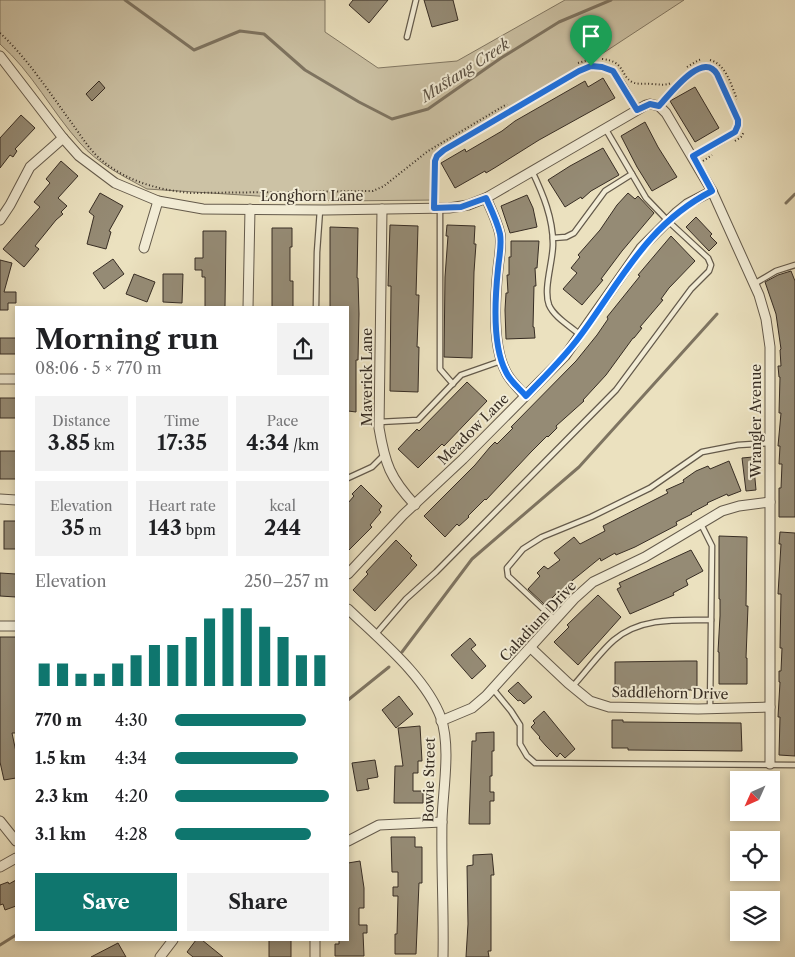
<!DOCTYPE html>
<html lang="en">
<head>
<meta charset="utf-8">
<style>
  :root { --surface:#fff; --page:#f2f2f2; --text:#202124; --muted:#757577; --accent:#0f766e }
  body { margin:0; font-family:"Libre Caslon Text",serif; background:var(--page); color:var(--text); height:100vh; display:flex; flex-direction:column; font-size:19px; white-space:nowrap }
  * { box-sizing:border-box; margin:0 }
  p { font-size:16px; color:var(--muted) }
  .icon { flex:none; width:28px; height:28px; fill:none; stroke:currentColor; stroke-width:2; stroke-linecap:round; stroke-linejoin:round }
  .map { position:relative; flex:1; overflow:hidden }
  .sheet { position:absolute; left:15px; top:306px; width:334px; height:635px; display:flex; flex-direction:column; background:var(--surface); border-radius:0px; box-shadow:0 2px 8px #0003 }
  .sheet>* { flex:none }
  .needle { width:32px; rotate:225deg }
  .tools { position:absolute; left:730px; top:771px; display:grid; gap:10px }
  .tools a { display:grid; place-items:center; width:50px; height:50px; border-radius:0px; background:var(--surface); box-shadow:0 2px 8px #0003; font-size:25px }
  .pin { position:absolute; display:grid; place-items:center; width:42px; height:42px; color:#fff; margin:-51px -21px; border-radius:50% 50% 50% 0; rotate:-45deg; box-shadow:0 0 5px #0007 }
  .pin .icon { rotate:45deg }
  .round { display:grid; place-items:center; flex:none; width:52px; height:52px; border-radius:0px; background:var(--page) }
  .overview { display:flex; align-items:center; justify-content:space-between; height:85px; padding:0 20px }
  h1 { font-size:28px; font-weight:800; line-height:38px }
  .figures { display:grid; grid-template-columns:repeat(3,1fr); gap:8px; height:85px; padding:5px 20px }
  .figures div { display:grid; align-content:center; border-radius:0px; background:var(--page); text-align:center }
  .figures b { font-size:21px; font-weight:800 }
  .figures small { font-size:14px; font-weight:400 }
  .figures p { font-size:14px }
  .chart { height:140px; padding:10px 20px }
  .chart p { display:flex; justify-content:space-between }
  .chart svg { width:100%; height:90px; margin-top:5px; stroke:var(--accent); stroke-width:6 }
  .cta { display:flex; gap:10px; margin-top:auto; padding:10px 20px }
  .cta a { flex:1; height:58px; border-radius:0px; background:var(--accent); color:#fff; font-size:20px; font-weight:800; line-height:58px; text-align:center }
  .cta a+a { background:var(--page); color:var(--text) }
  ul { padding:0 20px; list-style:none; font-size:16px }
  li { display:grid; grid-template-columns:80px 60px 1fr; align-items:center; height:38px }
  li i { height:12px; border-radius:6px; background:var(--accent) }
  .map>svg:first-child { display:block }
</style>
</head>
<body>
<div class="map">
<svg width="795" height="957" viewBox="0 0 795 957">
  <rect width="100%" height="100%" fill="#ebe1bf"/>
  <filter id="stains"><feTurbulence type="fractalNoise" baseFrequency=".004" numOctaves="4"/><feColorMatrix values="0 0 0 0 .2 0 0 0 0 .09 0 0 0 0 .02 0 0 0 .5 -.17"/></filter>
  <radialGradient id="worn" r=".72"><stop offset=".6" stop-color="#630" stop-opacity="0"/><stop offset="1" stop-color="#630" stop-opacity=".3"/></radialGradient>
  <!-- green -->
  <path fill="#ccc2a5" stroke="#827864" d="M 0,0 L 325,0 L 325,32 L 378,68 L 457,61 L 565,0 L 684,0 L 588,63 L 433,158 L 436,200 L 337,201 L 147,189 C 123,176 98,164 80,143 C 52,112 32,72 0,44 Z"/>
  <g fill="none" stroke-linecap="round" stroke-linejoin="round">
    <!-- stream -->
    <g stroke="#7e7461" stroke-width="3">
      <path d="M 125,0 L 194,50 L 240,31 L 264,34 L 305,70 L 359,102 L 392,119 L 428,109 L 501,58 L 559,22 L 611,0"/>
      <path d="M 786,203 L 795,194"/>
      <path d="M 402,652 L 472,559 L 579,467 L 717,314"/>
      <path d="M 348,700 L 389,667"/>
      <path d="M 0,945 L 16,935"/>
    </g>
  </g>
  <!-- building -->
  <g fill="#958b75" stroke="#372d24">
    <path d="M 353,0 L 388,0 L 369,23 L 349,5 Z"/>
    <path d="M 424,0 L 453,0 L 458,20 L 432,27 Z"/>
    <path d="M 603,78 L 615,98 L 539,140 L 496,167 L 486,173 L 485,171 L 455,188 L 441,163 L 465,149 L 466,152 L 502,131 L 515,121 L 585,81 L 588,87 Z"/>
    <path d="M 99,81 L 105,88 L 92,101 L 86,94 Z"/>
    <path d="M 695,87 L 719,128 L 695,142 L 670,101 Z"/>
    <path d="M 21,115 L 35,128 L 15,149 L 17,151 L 13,157 L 10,155 L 0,168 L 0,138 Z"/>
    <path d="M 645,122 L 658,147 L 677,177 L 652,191 L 637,167 L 621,136 Z"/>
    <path d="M 603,148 L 619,175 L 591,191 L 582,199 L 581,197 L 565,207 L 548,180 L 570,166 Z"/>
    <path d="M 61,161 L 78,176 L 58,198 L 67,206 L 61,212 L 63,214 L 56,220 L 35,246 L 39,249 L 24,267 L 3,249 L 40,207 L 34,202 L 50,183 L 46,179 Z"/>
    <path d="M 100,193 L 123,206 L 109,231 L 111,232 L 106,249 L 87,244 L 94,216 L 89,212 Z"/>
    <path d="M 628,193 L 635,199 L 638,196 L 654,213 L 622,251 L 601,279 L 603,280 L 582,305 L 563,289 L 577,273 L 571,268 L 580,257 L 578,255 L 600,230 L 617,205 Z"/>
    <path d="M 527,195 L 533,208 L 537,227 L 510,233 L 501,206 Z"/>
    <path d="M 696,217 L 712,234 L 710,236 L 717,243 L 709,251 L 686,227 Z"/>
    <path d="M 390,225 L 418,226 L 416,295 L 419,295 L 417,347 L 419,347 L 418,392 L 390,391 L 391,286 L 388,286 Z"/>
    <path d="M 447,225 L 475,226 L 474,244 L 476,244 L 474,272 L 472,358 L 444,357 L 445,277 L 448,236 L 446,236 Z"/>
    <path d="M 330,227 L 358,228 L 357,278 L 358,278 L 359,314 L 358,360 L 356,360 L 356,412 L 348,411 L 348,308 L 330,307 Z"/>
    <path d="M 272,228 L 292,228 L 292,247 L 290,247 L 290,281 L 293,281 L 293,308 L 272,308 Z"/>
    <path d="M 203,231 L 226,231 L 225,307 L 205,307 L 205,277 L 202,277 L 202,270 L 195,270 L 195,258 L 203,258 Z"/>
    <path d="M 671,236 L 695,261 L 669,288 L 661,299 L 663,300 L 640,327 L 642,328 L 634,338 L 633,338 L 606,375 L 583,400 L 584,401 L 556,426 L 557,428 L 548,437 L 547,436 L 531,452 L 486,500 L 485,499 L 468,516 L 469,517 L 459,526 L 457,524 L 445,537 L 424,516 L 475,465 L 490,447 L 495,442 L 497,444 L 513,428 L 511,427 L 576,361 L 597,335 L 608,319 L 607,317 L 640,276 L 638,275 Z"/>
    <path d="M 511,241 L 539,241 L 537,268 L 535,268 L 536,286 L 534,286 L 533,327 L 534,327 L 535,338 L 506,339 L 505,310 L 506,293 L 508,293 L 507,275 L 509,275 L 509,257 L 511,257 Z"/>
    <path d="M 113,259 L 124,274 L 104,289 L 93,273 Z"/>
    <path d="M 0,260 L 12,263 L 4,292 L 16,292 L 16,303 L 8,303 L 8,310 L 0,310 Z"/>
    <path d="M 791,271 L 795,281 L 795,517 L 779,517 L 779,488 L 781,488 L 782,464 L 779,464 L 780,446 L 778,446 L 781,413 L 779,413 L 780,377 L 779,377 L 778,366 L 781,366 L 780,350 L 781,349 L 776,314 L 765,282 L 778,275 Z"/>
    <path d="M 134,274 L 155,282 L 147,302 L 126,294 Z"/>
    <path d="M 163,274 L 183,274 L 182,303 L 163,302 Z"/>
    <rect x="0" y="338" width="16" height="16"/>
    <path d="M 467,382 L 487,401 L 444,446 L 442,444 L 418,468 L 398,449 L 417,429 L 419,431 Z"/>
    <rect x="0" y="398" width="16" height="20"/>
    <rect x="0" y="451" width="16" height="28"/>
    <path d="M 753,457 L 756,490 L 746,491 L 742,458 Z"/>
    <path d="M 729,461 L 741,491 L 728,496 L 727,494 L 707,503 L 708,504 L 691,513 L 692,514 L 676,522 L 677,525 L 635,547 L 616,555 L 615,553 L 601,561 L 600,558 L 568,584 L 570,586 L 561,596 L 557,593 L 545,605 L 528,589 L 540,576 L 537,573 L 544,566 L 548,569 L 560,560 L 554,553 L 574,537 L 580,544 L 605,531 L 603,526 L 668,493 L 666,490 L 684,482 L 683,480 L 696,471 L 708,466 L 710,469 Z"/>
    <path d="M 361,485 L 382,506 L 379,510 L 381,512 L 370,525 L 372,527 L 348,551 L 348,503 L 354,496 L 352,494 Z"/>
    <rect x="4" y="521" width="12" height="28"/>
    <path d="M 780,532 L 795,533 L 795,756 L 779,755 L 780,717 L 778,717 L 780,682 L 779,682 L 779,671 L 781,671 L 782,648 L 780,648 L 781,594 L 778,594 L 781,544 L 779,544 Z"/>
    <path d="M 719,536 L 747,537 L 746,606 L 748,606 L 746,658 L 747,658 L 747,684 L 719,684 L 719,652 L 718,652 L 720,616 L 720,599 L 719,599 Z"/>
    <path d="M 396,540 L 412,556 L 410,558 L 417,565 L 375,611 L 353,590 L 368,574 L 366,572 Z"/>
    <path d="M 691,550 L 703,571 L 686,580 L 688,585 L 673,593 L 674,595 L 630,614 L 617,589 L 621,587 L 619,583 Z"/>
    <path d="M 0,573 L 16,574 L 16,597 L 0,596 Z"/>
    <path d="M 598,595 L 621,617 L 578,665 L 554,642 L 569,627 L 567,625 Z"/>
    <path d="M 0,637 L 16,637 L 16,733 L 12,733 L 16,752 L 16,778 L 4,780 L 0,762 Z"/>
    <path d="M 470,638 L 476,645 L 471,649 L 486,666 L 472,679 L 451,655 Z"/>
    <path d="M 686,661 L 697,661 L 697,690 L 615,690 L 615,662 Z"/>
    <path d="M 518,682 L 532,697 L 524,704 L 520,700 L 518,701 L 508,691 Z"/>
    <path d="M 399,696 L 413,714 L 396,728 L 382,710 Z"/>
    <path d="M 544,711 L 575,749 L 565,758 L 560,753 L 557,757 L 546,746 L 539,738 L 540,737 L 531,727 L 535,723 L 533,721 Z"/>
    <path d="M 612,720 L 623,720 L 623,722 L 741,723 L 742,751 L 628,750 L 628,748 L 612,748 Z"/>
    <path d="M 420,726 L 422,761 L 418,761 L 418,773 L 413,773 L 413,791 L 423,791 L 423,803 L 394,803 L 395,766 L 403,766 L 398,728 Z"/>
    <path d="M 494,732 L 494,751 L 492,751 L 492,776 L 490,776 L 490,792 L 494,792 L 494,801 L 490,801 L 490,824 L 469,824 L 472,741 L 476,741 L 476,733 Z"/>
    <path d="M 375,760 L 378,777 L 367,779 L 369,789 L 357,791 L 352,763 Z"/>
    <path d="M 391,837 L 415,837 L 415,847 L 422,847 L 422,883 L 419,883 L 416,954 L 395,954 L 395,934 L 397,934 L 398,896 L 393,896 L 393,887 L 398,887 L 398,872 L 392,872 Z"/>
    <path d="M 492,854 L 494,875 L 491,875 L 491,951 L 488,951 L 489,957 L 466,957 L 468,924 L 467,866 L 473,865 L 473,855 Z"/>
    <path d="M 360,861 L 364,888 L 364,908 L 359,908 L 359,925 L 367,925 L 367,933 L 363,933 L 364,956 L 335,956 L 335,944 L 339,944 L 339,940 L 348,940 L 348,863 Z"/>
    <path d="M 16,880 L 16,906 L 5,910 L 3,904 L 0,905 L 0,885 L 8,882 L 9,884 Z"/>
    <path d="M 196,940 L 202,940 L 223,957 L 193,957 L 187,952 Z"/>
    <rect x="269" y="940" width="22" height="17"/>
    <path d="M 118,943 L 126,957 L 91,957 Z"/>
  </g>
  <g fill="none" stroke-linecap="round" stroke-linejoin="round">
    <!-- service casing -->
    <g stroke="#645a4b" stroke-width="7">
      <g id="service">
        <path d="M 407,37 L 416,0"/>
        <path d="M 659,105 L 692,73 L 705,66 L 714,70 L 738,120 C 738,125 738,128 735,131 C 728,140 703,150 693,157"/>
        <path d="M 532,171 C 543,194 553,218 553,244 C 553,262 543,289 549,305 C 554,317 570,326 579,334"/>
        <path d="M 434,208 L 435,161 L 440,153 L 579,71 C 614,54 623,85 637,110"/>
        <path d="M 440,208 L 440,369 L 453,384"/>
        <path d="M 553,238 L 566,237 L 574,233 L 605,191 L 632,174"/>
        <path d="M 754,284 L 776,271 L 795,265"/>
        <path d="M 316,308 L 317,252 L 320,210"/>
        <path d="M 379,422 L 418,420 L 461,375 L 501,361"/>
        <path d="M 348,478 L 372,467 L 384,455"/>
        <path d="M 701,524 L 712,546 L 710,708"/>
        <path d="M 555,620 L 508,576 L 507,568 L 523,549 L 542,537 L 591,517 L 650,488 L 702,452 L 738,445 L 770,443"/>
        <path d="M 375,635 L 406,599 L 436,572 L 616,390 L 691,289 L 709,271 L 711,265 L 708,258 L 668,221 L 646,198 L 605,128"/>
        <path d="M 573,686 C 585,673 601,651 614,640 C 641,617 678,620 711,620"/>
        <path d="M 493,689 L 511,711 L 520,725 L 520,744 L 527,756 L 535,763 L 795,765"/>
      </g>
    </g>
    <!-- minor casing -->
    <g stroke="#645a4b" stroke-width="11">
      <g id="minor">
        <path d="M 0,56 L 63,138 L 79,156 L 115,183 L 158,201 L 203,209 L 325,210 L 449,208 L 468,205 L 486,198 L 646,105 L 650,104 L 659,106 L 666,113 L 712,191 L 759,295 L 766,319 L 770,347 L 770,764"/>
        <path d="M 486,198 C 491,209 497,221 500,234 C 502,246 499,257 498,269 C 495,298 492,346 506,372 C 510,381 519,388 525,396"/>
        <path d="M 382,209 L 379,428 C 385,464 390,478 415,505"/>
        <path d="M 0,220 L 10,205 L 30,167 L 63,138"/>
        <path d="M 144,248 L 158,201"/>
        <path d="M 248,308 L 250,209"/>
        <path d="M 0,379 L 16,379"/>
        <path d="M 0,499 L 16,500"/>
        <path d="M 348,574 L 403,515 L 463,459 L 565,356 L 641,248 L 677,212 L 687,204 L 712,191"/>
        <path d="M 348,609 C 379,639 426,677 441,718 C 451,748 443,789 442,820 C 441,866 444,911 443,957"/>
        <path d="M 0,626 L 16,626"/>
        <path d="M 531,648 L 568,683 L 590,701 L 609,707 L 698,709 L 770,707"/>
        <path d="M 441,721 L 472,708 L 486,696 L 574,599 L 593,582 L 645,557 L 722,511 L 739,506 L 770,502"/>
        <path d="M 0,821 L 16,841"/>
        <path d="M 348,841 L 379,825 L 442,822"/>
        <path d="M 0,867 L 16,858"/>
        <path d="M 160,957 L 173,940"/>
        <path d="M 315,957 L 315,940"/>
      </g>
    </g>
    <!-- path -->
    <g stroke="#372d24" stroke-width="2" stroke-dasharray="1 2.5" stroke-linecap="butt">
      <path d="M 0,33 C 28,59 49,92 71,122 C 80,134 88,148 99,158 C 125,181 158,190 191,193 L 373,191 L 384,186 L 428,151 L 507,104"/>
      <path d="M 602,59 C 625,61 620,75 632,82 C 638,85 645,83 652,84 C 659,84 664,86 671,83"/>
      <path d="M 710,60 C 726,64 731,85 737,99"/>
      <path d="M 578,63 L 592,59"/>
      <path d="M 687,67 L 699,60 L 702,59"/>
      <path d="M 735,141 L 741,137 L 744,132"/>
      <path d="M 703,161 L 712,155"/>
    </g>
    <!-- service -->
    <use href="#service" stroke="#f2ecd5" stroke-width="4.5"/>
    <!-- minor -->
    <use href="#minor" stroke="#f2ecd5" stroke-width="9"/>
  </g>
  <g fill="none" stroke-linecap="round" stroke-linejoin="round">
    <!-- route casing -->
    <g stroke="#fff" stroke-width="10">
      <path id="route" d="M 591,66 L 602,67 L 613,71 L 637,110 L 650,104 L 659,106 C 670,94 703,50 717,74 L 738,120 L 738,125 L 735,132 L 693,156 L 712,191 C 647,224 621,281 580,336 C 564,358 544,377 526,396 C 519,388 510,381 506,372 C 492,346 495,298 498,269 C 499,257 502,246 500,234 C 497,221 491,209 486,198 L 461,207 L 434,208 L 435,161 L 437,156 L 444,150 L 579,71 Z"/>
    </g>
    <!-- route -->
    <use href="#route" stroke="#1a73e8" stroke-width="6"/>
  </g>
  <g text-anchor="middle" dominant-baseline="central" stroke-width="4" stroke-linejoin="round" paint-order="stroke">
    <!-- street labels -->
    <g font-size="14" fill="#372d24" stroke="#f2ecd5">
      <text x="312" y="196">Longhorn Lane</text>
      <text transform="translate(367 377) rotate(-90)">Maverick Lane</text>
      <text transform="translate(756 421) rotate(-90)">Wrangler Avenue</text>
      <text transform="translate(473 429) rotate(-45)">Meadow Lane</text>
      <text transform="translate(538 621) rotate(-47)">Caladium Drive</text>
      <text transform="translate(670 693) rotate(1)">Saddlehorn Drive</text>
      <text transform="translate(429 780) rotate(-89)">Bowie Street</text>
    </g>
    <!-- water labels -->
    <g font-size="15" font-style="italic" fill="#5b5143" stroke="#f2ecd5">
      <text transform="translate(465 70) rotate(-33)">Mustang Creek</text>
    </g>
  </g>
  <rect width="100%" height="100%" filter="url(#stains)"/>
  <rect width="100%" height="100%" fill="url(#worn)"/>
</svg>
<div class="tools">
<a><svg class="needle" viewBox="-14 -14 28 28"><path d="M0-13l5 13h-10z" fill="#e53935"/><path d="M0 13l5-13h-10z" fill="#757577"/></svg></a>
<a><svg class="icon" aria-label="locate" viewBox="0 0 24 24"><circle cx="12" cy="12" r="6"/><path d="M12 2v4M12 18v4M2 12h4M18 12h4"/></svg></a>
<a><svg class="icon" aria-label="layers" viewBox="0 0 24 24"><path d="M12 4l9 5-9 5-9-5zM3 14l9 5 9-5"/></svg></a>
</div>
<div class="pin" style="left:591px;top:66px;background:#1e9e55"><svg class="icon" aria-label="arrive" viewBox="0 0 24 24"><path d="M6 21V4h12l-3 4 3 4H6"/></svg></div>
<section class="sheet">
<div class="overview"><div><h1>Morning run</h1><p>08:06 · 5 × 770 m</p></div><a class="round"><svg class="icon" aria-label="share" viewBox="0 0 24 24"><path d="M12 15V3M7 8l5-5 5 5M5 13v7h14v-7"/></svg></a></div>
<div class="figures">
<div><p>Distance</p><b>3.85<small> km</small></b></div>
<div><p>Time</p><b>17:35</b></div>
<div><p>Pace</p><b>4:34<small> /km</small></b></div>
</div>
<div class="figures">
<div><p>Elevation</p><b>35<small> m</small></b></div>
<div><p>Heart rate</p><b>143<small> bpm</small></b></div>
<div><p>kcal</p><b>244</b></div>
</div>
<div class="chart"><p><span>Elevation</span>250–257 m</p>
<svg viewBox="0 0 160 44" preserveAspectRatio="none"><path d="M5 44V33M15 44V33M25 44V38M35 44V38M45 44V33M55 44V29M65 44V24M75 44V24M85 44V20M95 44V11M105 44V6M115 44V6M125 44V15M135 44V20M145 44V29M155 44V29"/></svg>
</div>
<ul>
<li><b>770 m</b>4:30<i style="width:85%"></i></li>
<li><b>1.5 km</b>4:34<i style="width:80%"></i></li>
<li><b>2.3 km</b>4:20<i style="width:100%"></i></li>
<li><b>3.1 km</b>4:28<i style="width:88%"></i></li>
</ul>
<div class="cta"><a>Save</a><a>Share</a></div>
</section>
</div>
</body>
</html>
